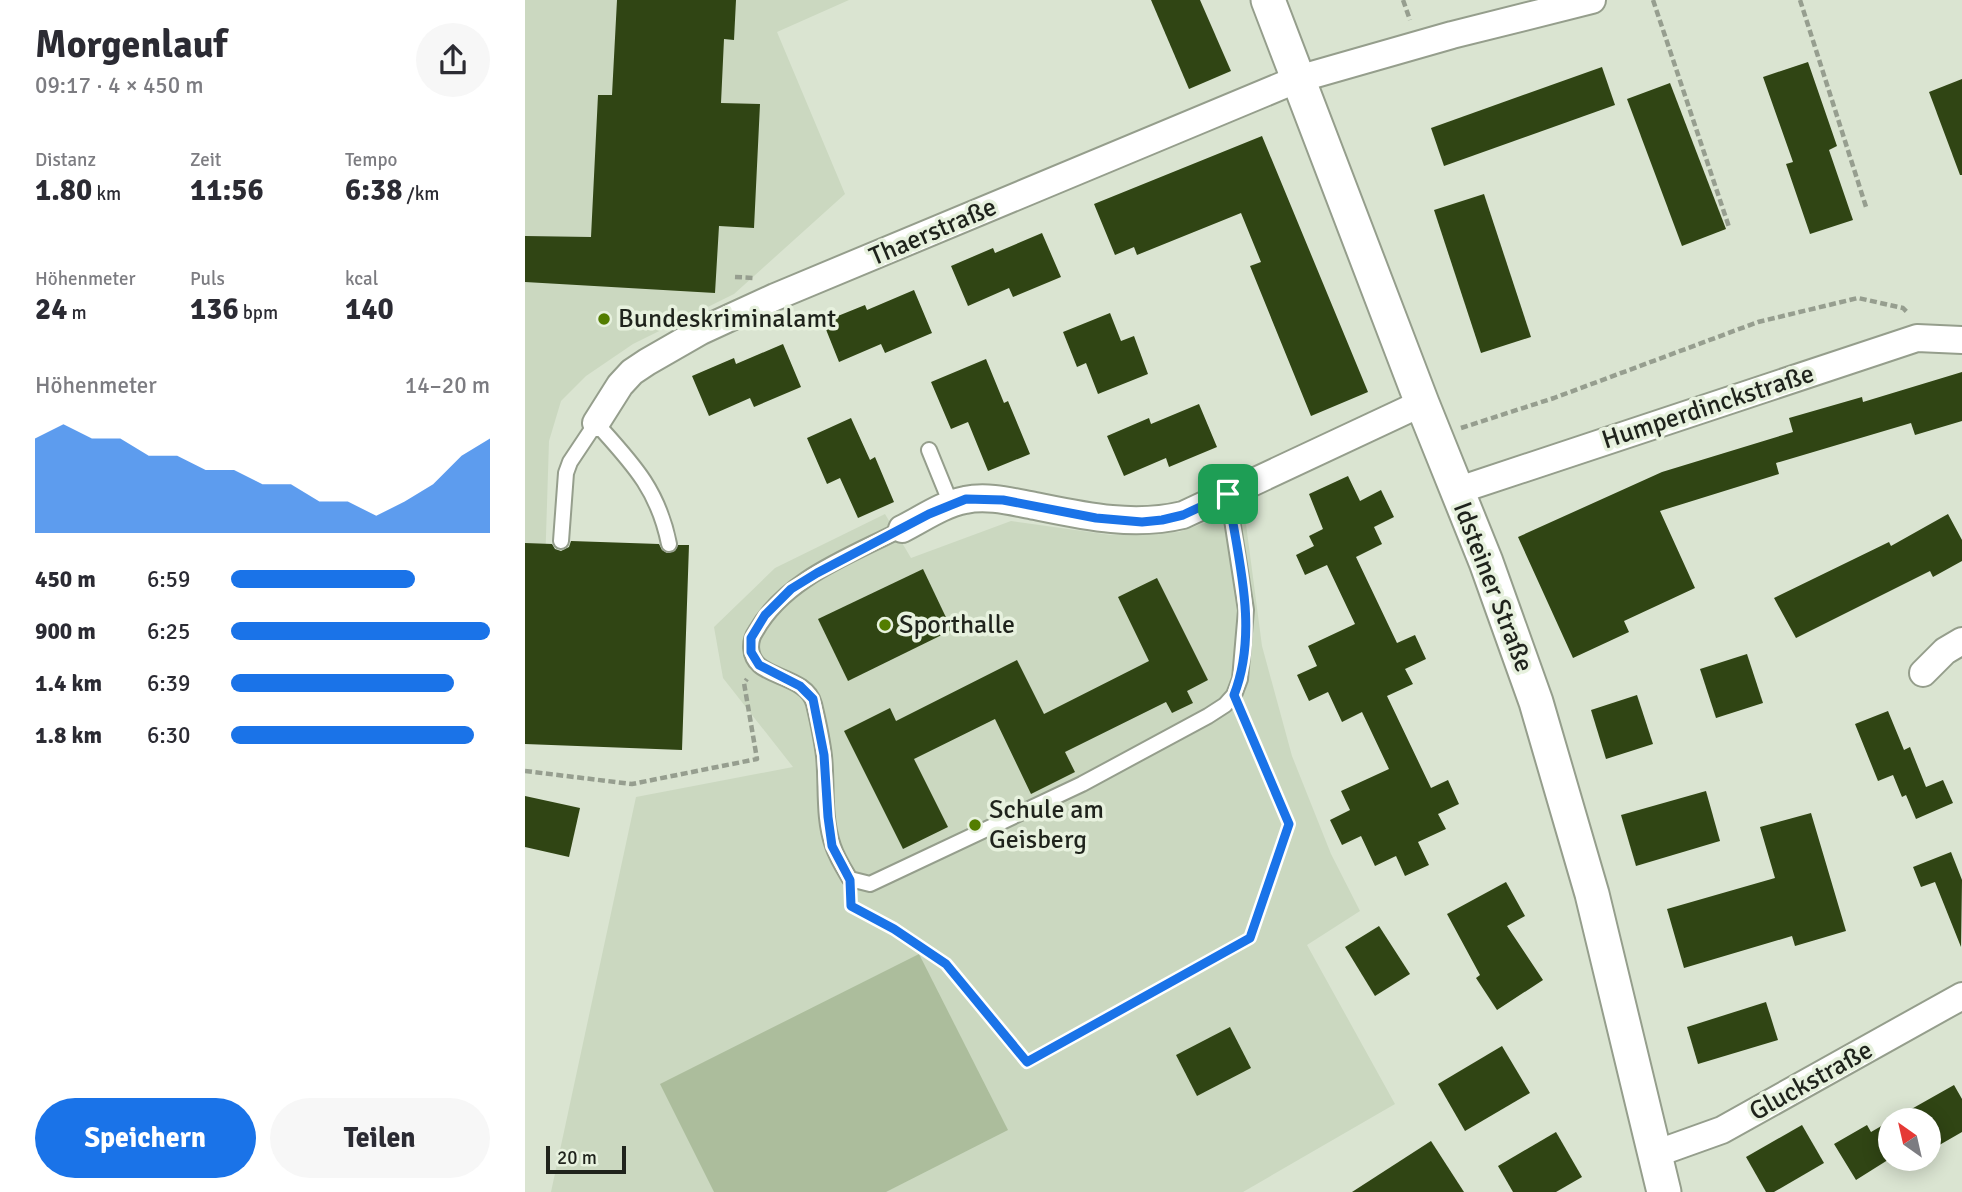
<!DOCTYPE html>
<html lang="de">
<head>
<meta charset="utf-8">
<style>
  :root { --surface:#fff; --page:#f7f7f7; --text:#2b2b33; --muted:#7c7c81; --accent:#1a73e8 }
  body { margin:0; font-family:Signika,sans-serif; background:var(--page); color:var(--text); height:100vh; display:flex; flex-direction:column; font-size:26px; white-space:nowrap }
  * { box-sizing:border-box; margin:0 }
  p { font-size:23px; color:var(--muted) }
  .icon { flex:none; width:38px; height:38px; fill:none; stroke:currentColor; stroke-width:2; stroke-linecap:round; stroke-linejoin:round }
  .map { position:relative; flex:1; overflow:hidden }
  .details { display:flex; flex-direction:column; background:var(--surface); width:525px }
  .details>* { flex:none }
  .needle { width:46px; rotate:326deg }
  .fabs { position:absolute; left:1353px; top:1108px; display:grid; gap:14px }
  .fabs a { display:grid; place-items:center; width:63px; height:63px; border-radius:50%; background:var(--surface); box-shadow:0 4px 18px #0003; font-size:35px }
  .scale { position:absolute; left:21px; bottom:18px; width:80px; box-sizing:border-box; padding-left:7px; border:4px solid #1f231c; border-top:0; font-size:19px; line-height:24px; white-space:nowrap; color:#1f231c; -webkit-text-stroke:5px #e7f1de; paint-order:stroke }
  .pin { position:absolute; display:grid; place-items:center; width:60px; height:60px; color:#fff; margin:-30px; border-radius:14px; box-shadow:0 4px 10px #0006 }
  .round { display:grid; place-items:center; flex:none; width:74px; height:74px; border-radius:37px; background:var(--page) }
  .headline { display:flex; align-items:center; justify-content:space-between; height:119px; padding:0 35px }
  h1 { font-size:38px; font-weight:800; line-height:52px }
  .figures { display:grid; grid-template-columns:repeat(3,1fr); gap:10px; height:119px; padding:7px 35px }
  .figures div { display:grid; align-content:center }
  .figures b { font-size:30px; font-weight:800 }
  .figures small { font-size:19px; font-weight:400 }
  .figures p { font-size:19px }
  .chart { height:196px; padding:14px 35px }
  .chart p { display:flex; justify-content:space-between }
  .chart svg { width:100%; height:126px; margin-top:7px; fill:var(--accent); opacity:.7 }
  .action { display:flex; gap:14px; margin-top:auto; padding:14px 35px }
  .action a { flex:1; height:80px; border-radius:42px; background:var(--accent); color:#fff; font-size:28px; font-weight:800; line-height:80px; text-align:center }
  .action a+a { background:var(--page); color:var(--text) }
  ul { padding:0 35px; list-style:none; font-size:23px }
  li { display:grid; grid-template-columns:112px 84px 1fr; align-items:center; height:52px }
  li i { height:18px; border-radius:9px; background:var(--accent) }
  main { display:flex; flex:1; min-height:0 }
  .map>svg:first-child { display:block }
</style>
</head>
<body>
<main>
<section class="details">
<div class="headline"><div><h1>Morgenlauf</h1><p>09:17 · 4 × 450 m</p></div><a class="round"><svg class="icon" aria-label="share" viewBox="0 0 24 24"><path d="M12 15V3M7 8l5-5 5 5M5 13v7h14v-7"/></svg></a></div>
<div class="figures">
<div><p>Distanz</p><b>1.80<small> km</small></b></div>
<div><p>Zeit</p><b>11:56</b></div>
<div><p>Tempo</p><b>6:38<small> /km</small></b></div>
</div>
<div class="figures">
<div><p>Höhenmeter</p><b>24<small> m</small></b></div>
<div><p>Puls</p><b>136<small> bpm</small></b></div>
<div><p>kcal</p><b>140</b></div>
</div>
<div class="chart"><p><span>Höhenmeter</span>14–20 m</p>
<svg viewBox="0 0 160 44" preserveAspectRatio="none"><path d="M0 44V11L10 6L20 11L30 11L40 17L50 17L60 22L70 22L80 27L90 27L100 33L110 33L120 38L130 33L140 27L150 17L160 11V44z"/></svg>
</div>
<ul>
<li><b>450 m</b>6:59<i style="width:71%"></i></li>
<li><b>900 m</b>6:25<i style="width:100%"></i></li>
<li><b>1.4 km</b>6:39<i style="width:86%"></i></li>
<li><b>1.8 km</b>6:30<i style="width:94%"></i></li>
</ul>
<div class="action"><a>Speichern</a><a>Teilen</a></div>
</section>
<div class="map">
<svg width="1437" height="1192" viewBox="0 0 1437 1192">
  <rect width="100%" height="100%" fill="#dae4d1"/>
  <!-- built -->
  <g fill="#cbd8c0">
    <path d="M 0,0 L 324,0 L 252,32 L 320,194 L 209,294 L 108,344 L 61,376 L 36,401 L 24,441 L 17,662 L 0,662 Z"/>
    <path d="M 719,509 L 737,646 L 767,756 L 806,854 L 835,911 L 782,945 L 870,1104 L 718,1192 L 26,1192 L 111,797 L 268,767 L 198,678 L 189,627 L 250,568 L 360,514 L 386,558 L 486,521 L 586,535 L 654,532 Z"/>
  </g>
  <!-- green -->
  <path fill="#acbd9c" d="M 394,954 L 483,1130 L 361,1192 L 189,1192 L 135,1084 Z"/>
  <!-- building -->
  <g fill="#304514">
    <path d="M 92,0 L 211,0 L 209,40 L 199,39 L 196,103 L 235,104 L 229,228 L 194,226 L 190,293 L 0,282 L 0,236 L 66,237 L 73,95 L 87,95 Z"/>
    <path d="M 626,0 L 675,0 L 706,71 L 664,89 Z"/>
    <path d="M 1283,62 L 1312,146 L 1304,150 L 1328,220 L 1285,234 L 1261,164 L 1268,162 L 1238,77 Z"/>
    <path d="M 1077,67 L 1090,105 L 919,166 L 906,128 Z"/>
    <path d="M 1437,79 L 1437,175 L 1435,175 L 1404,92 Z"/>
    <path d="M 1145,83 L 1201,229 L 1157,246 L 1102,99 Z"/>
    <path d="M 737,136 L 843,392 L 786,416 L 725,266 L 736,262 L 716,213 L 612,255 L 609,247 L 590,255 L 569,204 Z"/>
    <path d="M 959,194 L 1006,337 L 956,353 L 909,210 Z"/>
    <path d="M 517,233 L 536,277 L 488,297 L 484,288 L 443,306 L 426,266 L 468,248 L 470,253 Z"/>
    <path d="M 389,290 L 407,333 L 360,353 L 356,344 L 314,362 L 298,322 L 340,305 L 342,310 Z"/>
    <path d="M 585,313 L 596,341 L 609,336 L 623,374 L 573,394 L 561,363 L 552,367 L 538,332 Z"/>
    <path d="M 258,344 L 276,387 L 229,407 L 225,398 L 184,416 L 167,376 L 209,358 L 211,364 Z"/>
    <path d="M 461,359 L 479,403 L 483,401 L 505,454 L 463,471 L 443,422 L 426,429 L 406,382 Z"/>
    <path d="M 1437,372 L 1437,421 L 1390,435 L 1386,423 L 1251,463 L 1254,474 L 1135,511 L 1170,588 L 1099,621 L 1104,632 L 1048,658 L 993,537 L 1137,472 L 1268,432 L 1264,418 L 1337,397 L 1338,402 Z"/>
    <path d="M 674,404 L 692,447 L 644,467 L 641,458 L 599,476 L 582,436 L 624,418 L 626,424 Z"/>
    <path d="M 326,418 L 345,460 L 350,457 L 369,502 L 333,518 L 315,478 L 302,484 L 282,438 Z"/>
    <path d="M 823,476 L 835,501 L 856,490 L 869,517 L 849,527 L 857,544 L 831,557 L 872,643 L 890,635 L 901,659 L 880,669 L 888,684 L 862,696 L 906,788 L 923,780 L 934,804 L 913,814 L 921,829 L 893,842 L 904,865 L 880,876 L 871,856 L 850,866 L 836,836 L 817,845 L 805,820 L 825,810 L 816,791 L 864,769 L 837,712 L 817,722 L 803,692 L 784,701 L 772,675 L 792,666 L 783,646 L 830,624 L 802,565 L 780,575 L 771,555 L 789,546 L 784,536 L 798,529 L 784,494 Z"/>
    <path d="M 1423,514 L 1437,540 L 1437,561 L 1408,577 L 1405,571 L 1271,638 L 1249,598 L 1364,542 L 1366,546 Z"/>
    <path d="M 46,541 L 134,544 L 137,550 L 142,553 L 150,551 L 153,545 L 164,545 L 157,750 L 0,744 L 0,543 L 27,544 L 30,549 L 36,551 L 44,547 Z"/>
    <path d="M 398,569 L 427,630 L 323,681 L 293,619 Z"/>
    <path d="M 632,578 L 683,680 L 662,691 L 668,703 L 647,713 L 641,702 L 540,752 L 550,772 L 506,794 L 470,719 L 389,759 L 423,827 L 378,849 L 319,731 L 365,708 L 371,721 L 492,660 L 519,714 L 624,661 L 593,597 Z"/>
    <path d="M 1222,654 L 1238,703 L 1191,718 L 1175,669 Z"/>
    <path d="M 1112,695 L 1128,744 L 1081,759 L 1066,710 Z"/>
    <path d="M 1363,711 L 1379,750 L 1385,747 L 1401,787 L 1418,780 L 1428,803 L 1391,819 L 1381,795 L 1377,797 L 1368,775 L 1353,781 L 1330,724 Z"/>
    <path d="M 1181,791 L 1195,841 L 1111,866 L 1096,815 Z"/>
    <path d="M 0,796 L 55,808 L 44,857 L 0,847 Z"/>
    <path d="M 1286,813 L 1321,931 L 1270,946 L 1267,936 L 1159,968 L 1142,909 L 1250,878 L 1235,827 Z"/>
    <path d="M 1426,852 L 1437,880 L 1436,947 L 1410,882 L 1396,887 L 1388,867 Z"/>
    <path d="M 981,882 L 1000,916 L 982,926 L 1018,980 L 972,1010 L 951,978 L 955,975 L 922,914 Z"/>
    <path d="M 854,926 L 885,974 L 850,996 L 820,947 Z"/>
    <path d="M 1241,1002 L 1253,1040 L 1173,1064 L 1162,1027 Z"/>
    <path d="M 705,1027 L 726,1068 L 672,1096 L 651,1055 Z"/>
    <path d="M 977,1046 L 1005,1093 L 940,1131 L 913,1084 Z"/>
    <path d="M 1429,1085 L 1437,1099 L 1437,1132 L 1404,1151 L 1404,1120 L 1367,1120 Z"/>
    <path d="M 1365,1121 L 1366,1158 L 1331,1180 L 1309,1144 L 1342,1125 L 1346,1132 Z"/>
    <path d="M 1277,1125 L 1299,1163 L 1249,1192 L 1241,1192 L 1221,1157 Z"/>
    <path d="M 1031,1132 L 1057,1177 L 1031,1192 L 988,1192 L 973,1166 Z"/>
    <path d="M 906,1141 L 939,1192 L 827,1192 Z"/>
  </g>
  <g fill="none" stroke-linecap="round" stroke-linejoin="round">
    <!-- service casing -->
    <g stroke="#959e8c" stroke-width="18">
      <g id="service">
        <path d="M 404,450 L 426,504"/>
        <path d="M 377,529 C 325,556 261,578 231,631 C 224,641 224,656 234,665 C 248,678 283,680 289,704 C 293,721 297,739 299,756 C 302,785 298,818 308,846 C 312,858 319,869 325,879 L 345,884 L 557,784 L 683,716 L 700,705 L 709,695 L 715,679 L 721,610 L 703,494"/>
        <path d="M 36,541 L 41,473 L 45,462 L 71,423 C 107,463 133,489 144,544"/>
      </g>
    </g>
    <!-- minor casing -->
    <g stroke="#959e8c" stroke-width="30">
      <g id="minor">
        <path d="M 71,423 L 95,385 L 107,372 L 122,362 L 176,331 L 250,297 L 773,79 L 927,35 L 1067,0"/>
        <path d="M 931,491 L 1392,338 L 1437,340"/>
        <path d="M 377,529 C 397,519 418,504 440,500 C 463,495 488,502 510,506 C 559,516 608,527 658,515 L 897,403"/>
        <path d="M 1398,673 L 1420,651 L 1437,641"/>
        <path d="M 1130,1154 L 1197,1130 L 1437,996"/>
      </g>
    </g>
    <!-- tertiary casing -->
    <g stroke="#959e8c" stroke-width="37">
      <path id="tertiary" d="M 743,0 L 897,403 L 961,562 L 1011,702 L 1067,894 L 1139,1192"/>
    </g>
    <!-- path -->
    <g stroke="#969e8f" stroke-width="4.5" stroke-dasharray="7 3.5" stroke-linecap="butt">
      <path d="M 878,0 L 885,20"/>
      <path d="M 1128,0 L 1204,227"/>
      <path d="M 1275,0 L 1342,210"/>
      <path d="M 210,277 L 229,278"/>
      <path d="M 936,428 L 1029,398 L 1233,322 L 1333,298 L 1378,308 L 1383,313"/>
      <path d="M 0,771 L 107,784 L 232,759 L 219,683 L 222,679"/>
      <path d="M 325,900 L 326,906 L 369,929 L 421,964 L 502,1062 L 725,938 L 764,824 L 718,715"/>
    </g>
    <!-- service -->
    <use href="#service" stroke="#fff" stroke-width="14"/>
    <!-- minor -->
    <use href="#minor" stroke="#fff" stroke-width="26"/>
    <!-- tertiary -->
    <use href="#tertiary" stroke="#fff" stroke-width="33"/>
  </g>
  <g fill="none" stroke-linecap="round" stroke-linejoin="round">
    <!-- route casing -->
    <g stroke="#fff" stroke-width="14">
      <path id="route" d="M 703,494 C 713,559 734,631 709,695 L 764,824 L 725,938 L 502,1062 L 421,964 L 369,929 L 326,906 L 325,880 L 307,846 L 303,817 L 299,755 L 288,699 L 275,686 L 234,665 L 226,652 L 226,638 L 240,615 L 266,589 L 292,573 L 404,514 L 441,499 L 478,500 L 571,518 L 617,522 L 637,520 L 658,515 Z"/>
    </g>
    <!-- route -->
    <use href="#route" stroke="#1a73e8" stroke-width="9"/>
  </g>
  <!-- markers -->
  <g fill="#537d00" stroke="#e7f1de" stroke-width="2.5">
    <circle cx="79" cy="319" r="7"/>
    <circle cx="360" cy="625" r="7"/>
    <circle cx="450" cy="825" r="7"/>
  </g>
  <g text-anchor="middle" dominant-baseline="central" stroke-width="7" stroke-linejoin="round" paint-order="stroke">
    <!-- street labels -->
    <g font-size="26" fill="#1f231c" stroke="#e7f1de">
      <text transform="translate(408 232) rotate(-23)">Thaerstraße</text>
      <text transform="translate(1183 407) rotate(-18)">Humperdinckstraße</text>
      <text transform="translate(968 587) rotate(69)">Idsteiner Straße</text>
      <text transform="translate(1286 1081) rotate(-29)">Gluckstraße</text>
    </g>
    <!-- poi labels -->
    <g font-size="26" fill="#1f231c" stroke="#e7f1de" text-anchor="start">
      <text x="93" y="319">Bundeskriminalamt</text>
      <text x="374" y="625">Sporthalle</text>
      <text x="464" y="810">Schule am<tspan x="464" dy="30">Geisberg</tspan></text>
    </g>
  </g>
</svg>
<div class="fabs">
<a><svg class="needle" viewBox="-14 -14 28 28"><path d="M0-13l5 13h-10z" fill="#e53935"/><path d="M0 13l5-13h-10z" fill="#7c7c81"/></svg></a>
</div>
<div class="scale">20 m</div>
<div class="pin" style="left:703px;top:494px;background:#1e9e55"><svg class="icon" aria-label="arrive" viewBox="0 0 24 24"><path d="M6 21V4h12l-3 4 3 4H6"/></svg></div>
</div>
</main>
</body>
</html>
